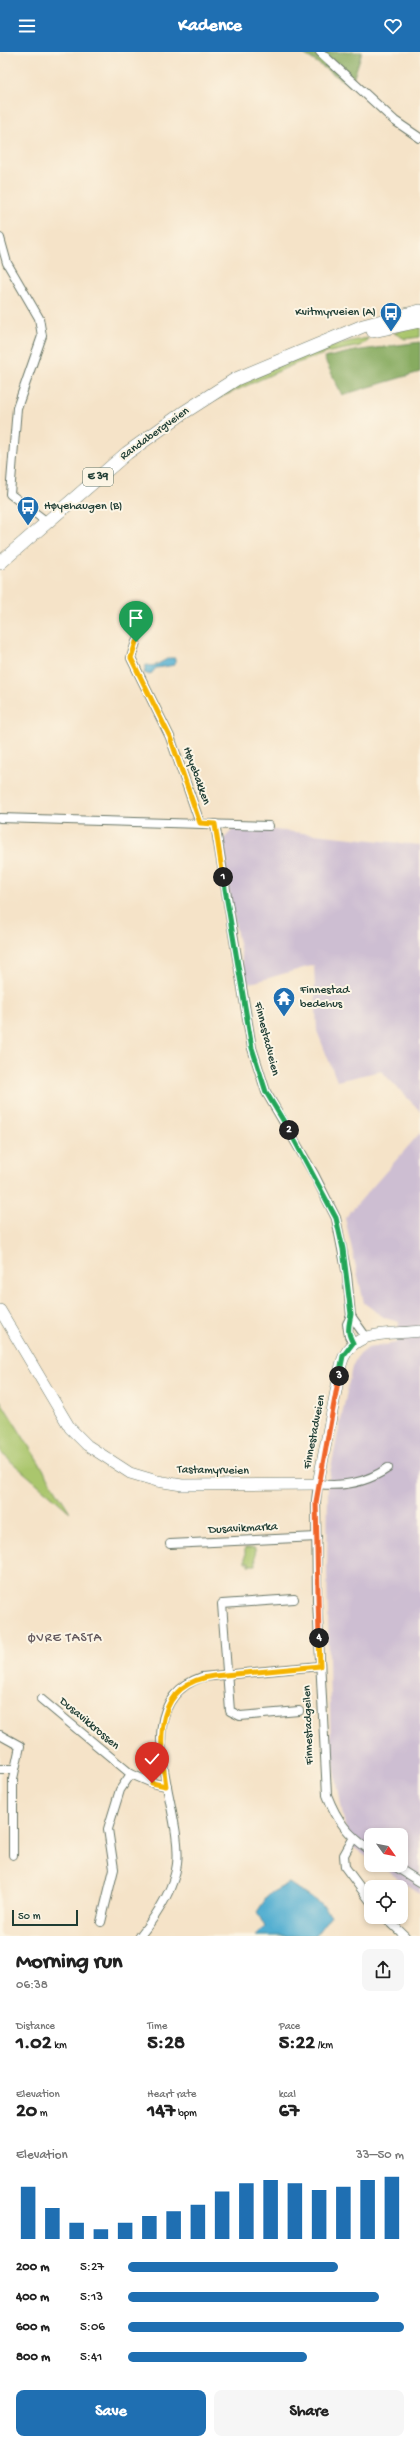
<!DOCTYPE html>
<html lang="en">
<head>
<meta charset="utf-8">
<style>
  :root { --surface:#fff; --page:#f6f6f6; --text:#222; --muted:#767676; --accent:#1f6fb2 }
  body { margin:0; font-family:"Gochi Hand",sans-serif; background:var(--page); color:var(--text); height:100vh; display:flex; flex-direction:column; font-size:15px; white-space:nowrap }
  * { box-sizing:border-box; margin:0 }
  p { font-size:13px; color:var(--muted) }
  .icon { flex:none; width:22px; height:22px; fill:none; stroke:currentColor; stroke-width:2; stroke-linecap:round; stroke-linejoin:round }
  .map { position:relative; height:1884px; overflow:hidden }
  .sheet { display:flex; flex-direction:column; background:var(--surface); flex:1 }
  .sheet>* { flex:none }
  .needle { width:26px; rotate:123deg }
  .tools { position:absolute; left:364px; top:1776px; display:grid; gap:8px }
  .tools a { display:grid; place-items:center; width:44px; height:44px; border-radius:8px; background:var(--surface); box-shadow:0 2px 6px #0003; font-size:20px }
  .scale { position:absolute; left:12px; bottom:10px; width:66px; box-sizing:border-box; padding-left:4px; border:2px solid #1f3d34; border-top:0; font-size:11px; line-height:14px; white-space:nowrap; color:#1f3d34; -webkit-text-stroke:3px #fcf5e5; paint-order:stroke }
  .pin { position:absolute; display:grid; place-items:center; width:34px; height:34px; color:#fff; margin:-41px -17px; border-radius:50% 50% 50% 0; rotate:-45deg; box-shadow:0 0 4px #0007 }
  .pin .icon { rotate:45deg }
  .km { position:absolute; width:20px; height:20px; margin:-10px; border-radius:50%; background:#222; color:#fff; font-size:11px; line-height:20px; text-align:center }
  .round { display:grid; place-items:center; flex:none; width:42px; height:42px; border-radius:8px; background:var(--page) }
  .head { display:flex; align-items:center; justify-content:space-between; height:68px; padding:0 16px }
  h1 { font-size:22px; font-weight:700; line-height:30px }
  .stats { display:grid; grid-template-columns:repeat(3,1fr); gap:6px; height:68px; padding:4px 16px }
  .stats div { display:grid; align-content:center }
  .stats b { font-size:20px; font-weight:700 }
  .stats small { font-size:11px; font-weight:400 }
  .stats p { font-size:11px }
  .chart { height:112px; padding:8px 16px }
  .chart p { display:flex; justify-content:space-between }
  .chart svg { width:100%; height:72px; margin-top:4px; stroke:var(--accent); stroke-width:6 }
  .button { display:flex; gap:8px; margin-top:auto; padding:8px 16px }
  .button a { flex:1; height:46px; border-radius:8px; background:var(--accent); color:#fff; font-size:16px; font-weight:700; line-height:46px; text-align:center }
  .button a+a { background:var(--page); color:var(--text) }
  ul { padding:0 16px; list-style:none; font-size:13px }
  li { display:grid; grid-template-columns:64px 48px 1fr; align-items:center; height:30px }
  li i { height:10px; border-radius:5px; background:var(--accent) }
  header { display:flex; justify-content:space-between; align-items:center; height:52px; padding:0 16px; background:var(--accent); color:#fff; font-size:18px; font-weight:700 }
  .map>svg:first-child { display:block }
</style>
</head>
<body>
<header><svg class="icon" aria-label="menu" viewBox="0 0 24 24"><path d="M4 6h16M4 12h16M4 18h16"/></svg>Kadence<svg class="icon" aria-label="heart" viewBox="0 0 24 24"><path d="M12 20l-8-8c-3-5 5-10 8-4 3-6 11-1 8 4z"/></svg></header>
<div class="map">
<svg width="420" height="1884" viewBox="0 0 420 1884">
  <rect width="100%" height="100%" fill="#fcf5e5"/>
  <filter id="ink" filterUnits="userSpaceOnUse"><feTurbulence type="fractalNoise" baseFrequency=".025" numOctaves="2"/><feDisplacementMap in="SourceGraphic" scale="8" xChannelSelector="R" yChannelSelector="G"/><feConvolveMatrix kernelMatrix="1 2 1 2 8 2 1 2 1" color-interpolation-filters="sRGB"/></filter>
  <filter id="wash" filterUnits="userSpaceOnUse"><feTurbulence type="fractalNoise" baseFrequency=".012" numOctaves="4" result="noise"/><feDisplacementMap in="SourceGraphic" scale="16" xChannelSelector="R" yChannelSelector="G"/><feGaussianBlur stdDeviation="0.9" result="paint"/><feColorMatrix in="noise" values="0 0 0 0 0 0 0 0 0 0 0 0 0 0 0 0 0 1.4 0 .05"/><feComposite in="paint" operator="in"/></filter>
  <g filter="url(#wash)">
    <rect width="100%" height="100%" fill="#f5e3c8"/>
    <!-- industrial -->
    <g fill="#cdbed2">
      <path d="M 236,774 L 420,793 L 420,1059 L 381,1019 L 337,1029 L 317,979 L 314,913 L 251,931 L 246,929 L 220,791 Z"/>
      <path d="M 420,1081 L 420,1842 L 379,1813 L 401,1813 L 401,1783 L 371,1783 L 371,1808 L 348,1791 L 331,1697 L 327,1521 L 328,1430 L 352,1315 L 357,1305 L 368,1296 L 396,1291 L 399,1270 L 385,1266 L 364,1251 L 345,1166 Z"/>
    </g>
    <!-- green -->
    <g fill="#aac66d" stroke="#648250">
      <path d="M 420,271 L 420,285 L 405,287 L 394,281 Z"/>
      <path d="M 369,286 L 360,294 L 330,300 L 297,311 L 210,350 C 256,322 315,293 369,286 Z"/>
      <path d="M 0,1348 L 70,1460 L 0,1400 Z"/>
      <path d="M 245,1496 L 255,1496 L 256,1513 L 249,1513 L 249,1510 L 245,1510 Z"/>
    </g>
    <!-- forest -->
    <g fill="#87ab60" stroke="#53744a">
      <path d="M 301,0 L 362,0 L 351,34 Z"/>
      <path d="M 420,290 L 420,320 L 342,343 L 324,306 L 354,299 Z"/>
    </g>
    <!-- water -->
    <g fill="#53afd1" stroke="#397682">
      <path d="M 169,606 L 175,606 L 175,613 L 156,616 L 150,623 L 144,621 L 146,613 L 154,614 Z"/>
      <path d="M 289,1831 L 322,1853 L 331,1863 L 315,1884 L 255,1884 L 265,1875 L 257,1860 L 269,1842 Z"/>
    </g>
  </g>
  <g filter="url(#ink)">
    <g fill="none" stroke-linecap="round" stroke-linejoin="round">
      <!-- minor casing -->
      <g stroke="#6a7768" stroke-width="10">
        <g id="minor">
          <path d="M 320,0 L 395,69 L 420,86"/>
          <path d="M 0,186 L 7,211 L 39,266 L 42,284 L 17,356 L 10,442 L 47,470"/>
          <path d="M 136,590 L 131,606 L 170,685 L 200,771"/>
          <path d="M 0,766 L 269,774"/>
          <path d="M 215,772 L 252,996 L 266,1040 L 314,1122 L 336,1166 L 347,1223 L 351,1264 L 347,1272 L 349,1284 L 353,1291"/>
          <path d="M 351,1264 L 366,1285"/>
          <path d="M 170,1492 L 317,1485"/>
          <path d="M 294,1547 L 222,1552 L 230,1659 L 240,1664 L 299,1659"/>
          <path d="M 41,1647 L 131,1722 L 152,1731 L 167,1734"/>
          <path d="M 0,1683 L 20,1694 L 13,1727 L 13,1803"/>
          <path d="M 0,1717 L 14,1717"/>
          <path d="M 353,1787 L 344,1803 L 345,1815 L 371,1850"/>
          <path d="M 371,1799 C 348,1783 337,1769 327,1743 L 317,1549 L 316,1449 L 318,1432 C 344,1435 366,1431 388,1416"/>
          <path d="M 393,1813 L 420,1830"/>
          <path d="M 385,1865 L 405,1884"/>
          <path d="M 101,1870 L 114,1817 L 108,1777 L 120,1738 L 131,1722"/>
          <path d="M 140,1884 C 156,1864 174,1837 177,1812 C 184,1756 123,1653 202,1625 L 320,1614"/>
        </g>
      </g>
      <!-- secondary casing -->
      <g stroke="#6a7768" stroke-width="12">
        <path id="secondary" d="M 0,1258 L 70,1376 L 87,1393 L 130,1421 L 157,1429 L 182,1433 L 318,1432 L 341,1313 C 351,1276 389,1283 420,1279"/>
      </g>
      <!-- trunk casing -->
      <g stroke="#6a7768" stroke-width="14">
        <g id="trunk">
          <path d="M 373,279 L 420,269"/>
          <path d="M 0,511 L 127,401 L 183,361 L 236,327 L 363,274 L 420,259"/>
        </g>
      </g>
      <!-- minor -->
      <use href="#minor" stroke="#fff" stroke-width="8"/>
      <!-- secondary -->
      <use href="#secondary" stroke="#fff" stroke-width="11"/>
      <!-- trunk -->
      <use href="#trunk" stroke="#fff" stroke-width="13"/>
    </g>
  </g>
  <g fill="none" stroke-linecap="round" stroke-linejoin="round" filter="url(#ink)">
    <!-- split-1 casing -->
    <g stroke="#fff" stroke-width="8">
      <path id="split-1" d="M 136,590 L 131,606 L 170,685 L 200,771 L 215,772 L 223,825"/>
    </g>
    <!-- split-2 casing -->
    <g stroke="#fff" stroke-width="8">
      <path id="split-2" d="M 223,825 L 252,996 L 266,1040 L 289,1078"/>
    </g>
    <!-- split-3 casing -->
    <g stroke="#fff" stroke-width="8">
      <path id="split-3" d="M 289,1078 L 336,1166 L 343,1197 L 351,1262 C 349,1274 346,1279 353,1291 L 343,1304 L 339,1324"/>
    </g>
    <!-- split-4 casing -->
    <g stroke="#fff" stroke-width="8">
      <path id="split-4" d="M 319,1586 L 316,1450 L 339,1324"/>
    </g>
    <!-- split-5 casing -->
    <g stroke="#fff" stroke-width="8">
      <path id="split-5" d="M 152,1731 L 166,1734 C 159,1687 153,1632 214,1624 L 320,1614 L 319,1586"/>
    </g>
    <!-- split-1 -->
    <use href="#split-1" stroke="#f5b400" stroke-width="5"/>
    <!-- split-2 -->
    <use href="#split-2" stroke="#22a559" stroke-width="5"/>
    <!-- split-3 -->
    <use href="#split-3" stroke="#22a559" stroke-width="5"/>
    <!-- split-4 -->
    <use href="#split-4" stroke="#f0652b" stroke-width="5"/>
    <!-- split-5 -->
    <use href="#split-5" stroke="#f5b400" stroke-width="5"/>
  </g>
  <!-- icons -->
  <defs>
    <g id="bus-pin" transform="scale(1.15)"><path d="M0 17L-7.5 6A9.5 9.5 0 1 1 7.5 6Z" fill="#1f6fb2" stroke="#fcf5e5"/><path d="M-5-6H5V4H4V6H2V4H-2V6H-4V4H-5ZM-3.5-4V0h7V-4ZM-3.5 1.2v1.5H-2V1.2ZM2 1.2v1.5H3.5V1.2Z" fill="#fff"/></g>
    <g id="temple-pin" transform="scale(1.15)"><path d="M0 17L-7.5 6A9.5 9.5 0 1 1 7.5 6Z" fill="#1f6fb2" stroke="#fcf5e5"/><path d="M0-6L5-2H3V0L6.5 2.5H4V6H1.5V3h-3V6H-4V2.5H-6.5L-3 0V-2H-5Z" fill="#fff"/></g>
  </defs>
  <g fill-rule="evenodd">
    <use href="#bus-pin" x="391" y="261"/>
    <use href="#bus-pin" x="28" y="455"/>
    <use href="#temple-pin" x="284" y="946"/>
  </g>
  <g text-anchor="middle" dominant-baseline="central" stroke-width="4" stroke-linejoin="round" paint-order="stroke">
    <!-- shield labels -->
    <rect fill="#fcf5e5" stroke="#617469" stroke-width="1" x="83" y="416" width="30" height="18" rx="3"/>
    <g font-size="11" font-weight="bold" fill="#1f3d34">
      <text x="98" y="425">E 39</text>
    </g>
    <!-- poi labels -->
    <g font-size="12" fill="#1f3d34" stroke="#fcf5e5" text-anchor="start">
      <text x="376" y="261" text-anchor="end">Kvitmyrveien (A)</text>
      <text x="44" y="455">Høyehaugen (B)</text>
      <text x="300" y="939">Finnestad<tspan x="300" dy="14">bedehus</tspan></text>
    </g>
    <!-- street labels -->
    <g font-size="12" fill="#1f3d34" stroke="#fcf5e5">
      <text transform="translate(155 382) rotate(-36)">Randabergveien</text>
      <text transform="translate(196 724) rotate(70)">Høyebakken</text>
      <text transform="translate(266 987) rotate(76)">Finnestadveien</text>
      <text transform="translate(315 1380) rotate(-79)">Finnestadveien</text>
      <text transform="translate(213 1419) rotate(1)">Tastamyrveien</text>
      <text transform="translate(243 1477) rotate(-3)">Dusavikmarka</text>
      <text transform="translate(89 1672) rotate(40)">Dusavikkrossen</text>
      <text transform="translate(309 1673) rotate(-92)">Finnestadgeilen</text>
    </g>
    <!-- neighbourhood labels -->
    <g font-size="13" letter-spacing="1" fill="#645a5f" stroke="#fcf5e5">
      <text x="65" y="1586">ØVRE TASTA</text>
    </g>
  </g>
</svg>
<div class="tools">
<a><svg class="needle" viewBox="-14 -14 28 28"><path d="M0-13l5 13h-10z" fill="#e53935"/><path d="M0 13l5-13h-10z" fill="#767676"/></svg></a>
<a><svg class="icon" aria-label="locate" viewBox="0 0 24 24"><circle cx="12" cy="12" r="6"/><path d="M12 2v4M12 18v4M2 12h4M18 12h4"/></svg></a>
</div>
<div class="scale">50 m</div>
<div class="pin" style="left:136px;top:590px;background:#1e9e55"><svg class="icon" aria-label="arrive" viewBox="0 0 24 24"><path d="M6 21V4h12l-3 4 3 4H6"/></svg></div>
<div class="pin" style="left:152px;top:1731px;background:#d93025"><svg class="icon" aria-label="check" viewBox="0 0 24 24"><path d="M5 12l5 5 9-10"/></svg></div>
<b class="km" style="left:223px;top:825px">1</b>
<b class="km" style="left:289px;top:1078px">2</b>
<b class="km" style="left:339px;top:1324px">3</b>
<b class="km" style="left:319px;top:1586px">4</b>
</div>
<section class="sheet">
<div class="head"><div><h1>Morning run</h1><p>06:38</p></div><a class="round"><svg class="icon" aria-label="share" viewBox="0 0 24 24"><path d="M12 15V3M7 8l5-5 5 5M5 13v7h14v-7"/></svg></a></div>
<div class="stats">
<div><p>Distance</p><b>1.02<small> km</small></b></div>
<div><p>Time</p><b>5:28</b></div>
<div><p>Pace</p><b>5:22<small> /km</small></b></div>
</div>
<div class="stats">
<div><p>Elevation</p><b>20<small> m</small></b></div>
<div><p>Heart rate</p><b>147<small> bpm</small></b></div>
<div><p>kcal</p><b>67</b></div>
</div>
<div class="chart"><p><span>Elevation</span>33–50 m</p>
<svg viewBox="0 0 160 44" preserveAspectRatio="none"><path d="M5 44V12M15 44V25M25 44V34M35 44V38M45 44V34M55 44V30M65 44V27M75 44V23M85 44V15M95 44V10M105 44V8M115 44V10M125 44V14M135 44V12M145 44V8M155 44V6"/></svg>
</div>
<ul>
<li><b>200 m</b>5:27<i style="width:76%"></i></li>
<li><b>400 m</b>5:13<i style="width:91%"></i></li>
<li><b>600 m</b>5:06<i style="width:100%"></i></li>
<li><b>800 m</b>5:41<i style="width:65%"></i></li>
</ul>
<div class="button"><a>Save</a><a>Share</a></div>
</section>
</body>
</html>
